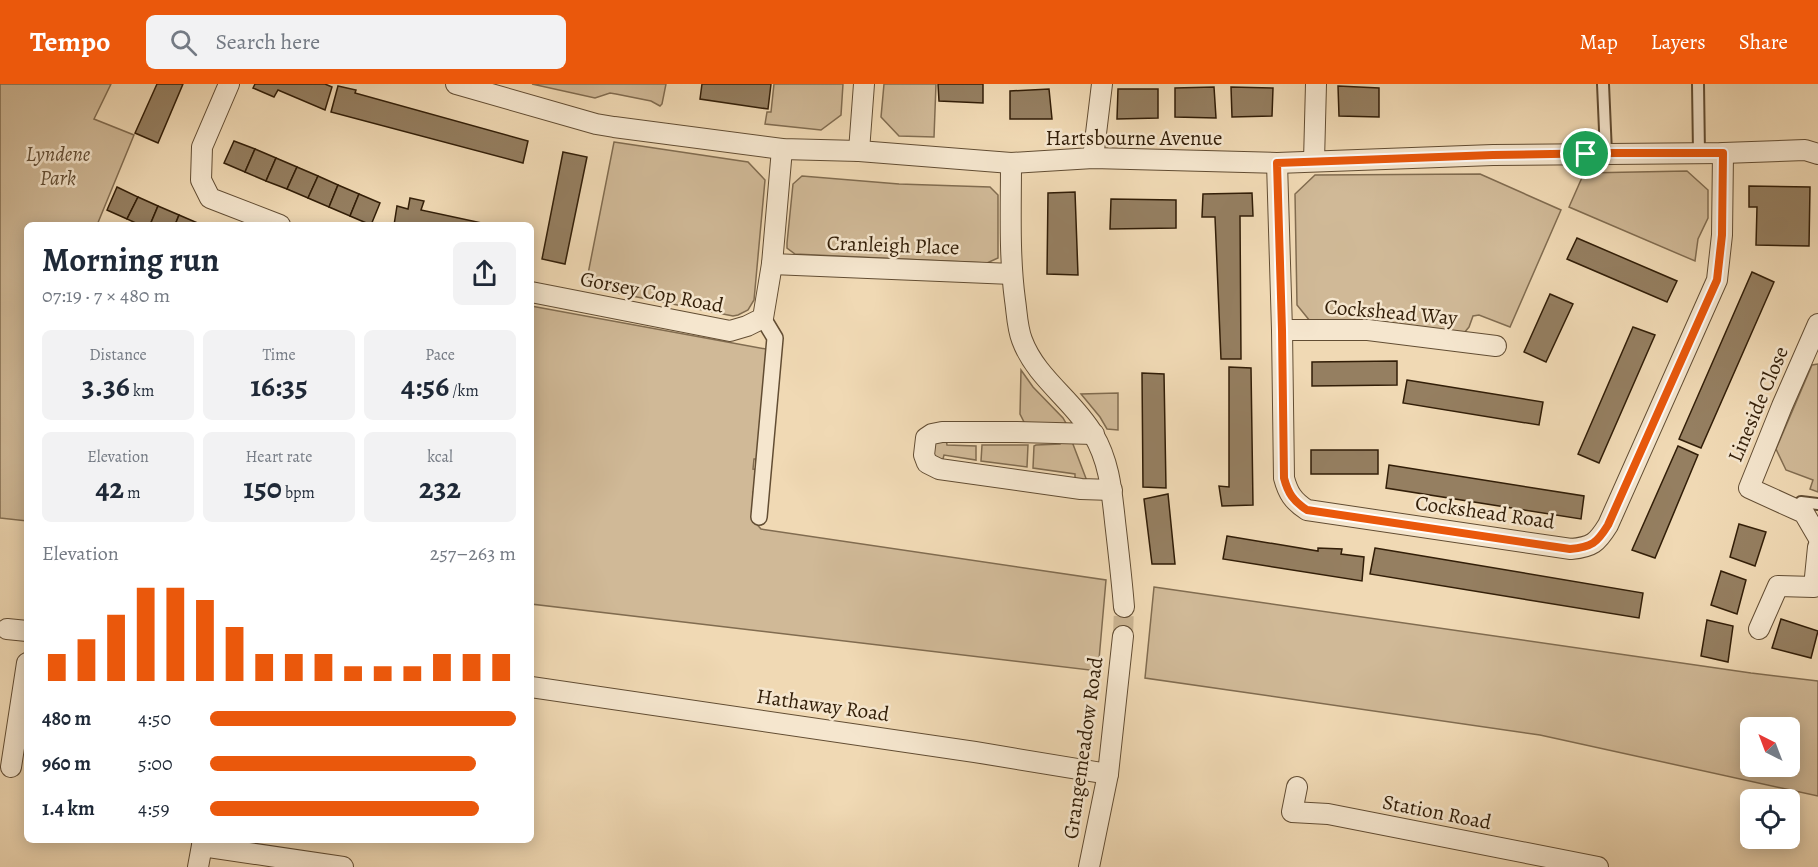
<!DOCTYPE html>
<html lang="en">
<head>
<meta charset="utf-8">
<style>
  :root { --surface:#fff; --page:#f2f2f3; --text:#1f2937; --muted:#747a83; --accent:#ea580c }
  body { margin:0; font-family:Alegreya,serif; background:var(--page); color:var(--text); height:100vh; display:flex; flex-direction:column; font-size:22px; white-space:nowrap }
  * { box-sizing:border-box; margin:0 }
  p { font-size:20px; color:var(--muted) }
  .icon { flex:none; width:33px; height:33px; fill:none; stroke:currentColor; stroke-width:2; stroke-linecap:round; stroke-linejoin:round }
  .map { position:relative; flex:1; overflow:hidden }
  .side { position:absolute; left:24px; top:138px; width:510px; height:621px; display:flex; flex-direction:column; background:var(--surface); border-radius:9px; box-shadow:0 3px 15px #0003 }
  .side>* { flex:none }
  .needle { width:39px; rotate:318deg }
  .tools { position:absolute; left:1740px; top:633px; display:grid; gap:12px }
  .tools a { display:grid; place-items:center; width:60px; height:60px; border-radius:9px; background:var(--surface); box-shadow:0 3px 15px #0003; font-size:30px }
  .pin { position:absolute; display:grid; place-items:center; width:51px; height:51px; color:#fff; margin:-26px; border:3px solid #fff; border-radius:50%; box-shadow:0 2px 6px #0007 }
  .round { display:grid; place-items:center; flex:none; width:63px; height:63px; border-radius:9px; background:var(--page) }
  .overview { display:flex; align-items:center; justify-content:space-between; height:102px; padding:0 18px }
  h1 { font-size:33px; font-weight:700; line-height:45px }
  .stats { display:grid; grid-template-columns:repeat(3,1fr); gap:9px; height:102px; padding:6px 18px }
  .stats div { display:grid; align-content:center; border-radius:9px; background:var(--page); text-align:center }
  .stats b { font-size:30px; font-weight:700 }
  .stats small { font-size:16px; font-weight:400 }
  .stats p { font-size:16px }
  .chart { height:168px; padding:12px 18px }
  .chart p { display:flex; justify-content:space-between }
  .chart svg { width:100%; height:108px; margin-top:6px; stroke:var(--accent); stroke-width:6 }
  ul { padding:0 18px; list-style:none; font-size:20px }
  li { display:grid; grid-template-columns:96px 72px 1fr; align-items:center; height:45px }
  li i { height:15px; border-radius:8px; background:var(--accent) }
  header { display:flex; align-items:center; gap:36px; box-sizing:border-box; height:84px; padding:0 30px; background:var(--accent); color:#fff }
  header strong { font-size:28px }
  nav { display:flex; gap:33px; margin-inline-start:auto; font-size:21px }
  .search { width:420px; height:54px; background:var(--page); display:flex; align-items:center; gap:15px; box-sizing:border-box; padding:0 21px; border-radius:9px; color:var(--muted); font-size:22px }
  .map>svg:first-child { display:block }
</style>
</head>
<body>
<header>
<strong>Tempo</strong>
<div class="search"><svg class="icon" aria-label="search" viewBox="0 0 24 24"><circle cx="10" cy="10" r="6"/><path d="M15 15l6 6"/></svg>Search here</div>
<nav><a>Map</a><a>Layers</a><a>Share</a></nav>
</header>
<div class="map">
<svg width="1818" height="783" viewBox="0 0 1818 783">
  <rect width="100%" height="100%" fill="#f0d9b4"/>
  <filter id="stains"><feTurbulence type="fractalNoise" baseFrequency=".00333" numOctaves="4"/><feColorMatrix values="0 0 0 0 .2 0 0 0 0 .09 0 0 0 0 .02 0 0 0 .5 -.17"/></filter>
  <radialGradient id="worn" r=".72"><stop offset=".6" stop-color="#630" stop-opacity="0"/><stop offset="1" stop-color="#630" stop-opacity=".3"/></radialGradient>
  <!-- green -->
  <g fill="#d0b997" stroke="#816c50" stroke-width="1.5" fill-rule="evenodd">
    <path d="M 0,0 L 111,0 L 94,35 L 134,51 L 97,141 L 27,141 L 27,437 L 0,434 Z"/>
    <path d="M 532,0 L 666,0 L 662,20 L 660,22 L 651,17 L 616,10 L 610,9 L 595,14 Z"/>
    <path d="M 774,0 L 843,0 L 841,31 L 821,46 L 765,40 L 767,28 L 771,28 Z"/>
    <path d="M 884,0 L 936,0 L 934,53 L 899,52 L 881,33 Z"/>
    <path d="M 614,58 L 748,78 L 765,96 L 754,216 L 748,226 L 738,231 L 733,232 L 617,209 L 605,200 L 587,195 Z"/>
    <path d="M 1687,87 L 1708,106 L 1708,134 L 1698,155 L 1695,177 L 1569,123 L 1584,89 Z"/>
    <path d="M 1480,90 L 1561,126 L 1510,243 L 1479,231 L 1473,232 L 1469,243 L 1464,249 L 1310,237 L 1297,221 L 1295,110 L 1315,91 Z"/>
    <path d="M 802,92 L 899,100 L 990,103 L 998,111 L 998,174 L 987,179 L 795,170 L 787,164 L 787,159 L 793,100 Z"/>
    <path d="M 531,222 L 771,266 L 761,375 L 754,375 L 753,385 L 760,386 L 755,408 L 753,408 L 753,436 L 761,445 L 1106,496 L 1098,587 L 531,520 Z"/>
    <path d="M 1818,280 L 1818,408 L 1810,405 L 1813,396 L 1786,386 L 1776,365 L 1812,281 Z"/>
    <path d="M 1021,286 L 1033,303 L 1063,334 L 1067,341 L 1026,342 L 1020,330 Z"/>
    <path d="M 1118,309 L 1118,346 L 1107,345 L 1100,333 L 1081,310 Z"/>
    <path d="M 1060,353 L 1071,355 L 1087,397 L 1075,398 L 1075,390 L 1033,384 L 1034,362 L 1036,361 L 1060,360 Z"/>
    <path d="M 946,354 L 947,361 L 976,362 L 976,376 L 944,371 L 942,379 L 934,375 L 931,365 L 936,358 Z"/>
    <path d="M 982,361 L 1028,361 L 1027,383 L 981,377 Z"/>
    <path d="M 1154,503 L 1751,589 L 1818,597 L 1818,712 L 1540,651 L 1145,594 ZM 1750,644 L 1790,644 L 1790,682 L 1750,682 Z"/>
  </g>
  <!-- building -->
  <g fill="#957f61" stroke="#321e08" stroke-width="1.5">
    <path d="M 157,0 L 183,0 L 158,59 L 135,49 Z"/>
    <path d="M 255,0 L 325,0 L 332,3 L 325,26 L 278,6 L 274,13 L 253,4 Z"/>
    <path d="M 702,0 L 771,0 L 768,25 L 700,15 Z"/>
    <path d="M 938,0 L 983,0 L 983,19 L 939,17 Z"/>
    <path d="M 338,2 L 356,6 L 355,9 L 528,57 L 523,79 L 331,28 Z"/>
    <path d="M 1338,2 L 1379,4 L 1379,33 L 1339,32 Z"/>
    <path d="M 1214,3 L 1216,34 L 1175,33 L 1175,4 Z"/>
    <path d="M 1231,3 L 1273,4 L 1272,32 L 1232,33 Z"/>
    <path d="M 1049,5 L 1052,35 L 1010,35 L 1010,7 Z"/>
    <path d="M 1118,5 L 1158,5 L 1158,34 L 1117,35 Z"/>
    <path d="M 234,57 L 255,65 L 245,88 L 224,79 Z"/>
    <path d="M 255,65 L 276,74 L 266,97 L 245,88 Z"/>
    <path d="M 563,68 L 587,73 L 565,180 L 542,175 Z"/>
    <path d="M 276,74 L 297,83 L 287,105 L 266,97 Z"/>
    <path d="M 297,83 L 318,92 L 308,114 L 287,105 Z"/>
    <path d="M 318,92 L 338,101 L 329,123 L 308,114 Z"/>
    <path d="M 338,101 L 359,110 L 350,132 L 329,123 Z"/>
    <path d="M 1749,102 L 1810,103 L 1809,162 L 1756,161 L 1757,123 L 1749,123 Z"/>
    <path d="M 117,103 L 138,113 L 127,135 L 107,126 Z"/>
    <path d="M 1075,108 L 1078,191 L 1047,190 L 1048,109 Z"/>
    <path d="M 1252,109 L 1253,132 L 1240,132 L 1241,275 L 1221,275 L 1215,133 L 1202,133 L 1203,110 Z"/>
    <path d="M 359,110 L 380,119 L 371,141 L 350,132 Z"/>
    <path d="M 138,113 L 158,122 L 150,141 L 140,141 L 127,135 Z"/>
    <path d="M 410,114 L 424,117 L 421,126 L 491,141 L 394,141 L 397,122 L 408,125 Z"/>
    <path d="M 1111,115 L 1176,116 L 1176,144 L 1110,145 Z"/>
    <path d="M 158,122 L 179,131 L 175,141 L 150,141 Z"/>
    <path d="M 179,131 L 200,140 L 199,141 L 175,141 Z"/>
    <path d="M 1577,154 L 1677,197 L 1667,218 L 1567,175 Z"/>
    <path d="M 1752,188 L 1774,198 L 1701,364 L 1679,355 Z"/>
    <path d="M 1550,210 L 1573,220 L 1546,278 L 1524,268 Z"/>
    <path d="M 1633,243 L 1655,251 L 1599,379 L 1578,370 Z"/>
    <path d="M 1397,277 L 1397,301 L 1312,302 L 1312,278 Z"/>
    <path d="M 1229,283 L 1251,284 L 1253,421 L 1222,422 L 1219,402 L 1229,403 Z"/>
    <path d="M 1142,289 L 1164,290 L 1166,404 L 1143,403 Z"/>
    <path d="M 1407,296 L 1543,318 L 1539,341 L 1403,319 Z"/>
    <path d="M 1678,362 L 1698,371 L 1655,474 L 1632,466 Z"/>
    <rect x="1311" y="366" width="67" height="24"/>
    <path d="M 1389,381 L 1584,412 L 1581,435 L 1386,404 Z"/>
    <path d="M 1168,410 L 1175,480 L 1152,480 L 1144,415 Z"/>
    <path d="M 1739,440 L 1766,448 L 1755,482 L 1730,473 Z"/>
    <path d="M 1227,452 L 1318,467 L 1318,464 L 1342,465 L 1341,470 L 1364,473 L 1362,497 L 1223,475 Z"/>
    <path d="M 1375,464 L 1643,509 L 1639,534 L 1370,490 Z"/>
    <path d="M 1721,487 L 1746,496 L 1737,530 L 1711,521 Z"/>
    <path d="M 1781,535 L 1818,547 L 1811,574 L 1772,564 Z"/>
    <path d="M 1707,536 L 1733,542 L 1728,578 L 1701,572 Z"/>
  </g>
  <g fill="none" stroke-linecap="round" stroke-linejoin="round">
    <!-- minor-tunnel -->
    <path stroke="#cab492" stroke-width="20" stroke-dasharray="20 10" stroke-linecap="butt" d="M 1123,552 L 1124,523"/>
    <!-- service casing -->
    <g stroke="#624d33" stroke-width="14">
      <g id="service">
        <path d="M 1603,0 L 1606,69"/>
        <path d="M 1698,0 L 1699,69"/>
        <path d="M 1794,425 L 1801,418 L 1818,420"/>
      </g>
    </g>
    <!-- pedestrian casing -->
    <g stroke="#624d33" stroke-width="18">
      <path id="pedestrian" d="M 759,433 L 775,254 L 763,234"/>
    </g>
    <!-- minor casing -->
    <g stroke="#624d33" stroke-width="22">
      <g id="minor">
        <path d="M 229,0 L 202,63 L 201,96 L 210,114 L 280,141"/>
        <path d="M 456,0 L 596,40 L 614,43 L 782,65 L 859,67 L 1011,79 L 1093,74 L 1277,79 L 1493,71 L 1723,69 L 1805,66 L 1818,70"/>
        <path d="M 859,67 L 864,0"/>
        <path d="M 1093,74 L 1102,0"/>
        <path d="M 1314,77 L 1316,0"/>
        <path d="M 1011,79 C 1011,125 1009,171 1015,216 C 1017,229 1017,243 1022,256 C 1036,294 1073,316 1093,350 C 1111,380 1112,413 1116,446 C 1119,472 1122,498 1124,523"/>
        <path d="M 1277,79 L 1282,246 L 1284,394 C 1288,409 1293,417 1307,426 L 1571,465 C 1592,463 1597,459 1608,441 L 1717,196 L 1722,151 L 1723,69"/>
        <path d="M 772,180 L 1012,190"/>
        <path d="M 531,208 L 730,247 L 747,242 L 763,234 L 772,180 L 782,65"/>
        <path d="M 1818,240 L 1782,322 L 1749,404 L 1804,429 L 1818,453"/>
        <path d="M 1282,246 L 1368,246 L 1496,262"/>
        <path d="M 1094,350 L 1017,348 L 942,348 L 932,350 L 926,354 L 924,371 L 927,379 L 939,385 L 1081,405 L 1112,406"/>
        <path d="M 7,545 L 27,547"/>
        <path d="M 1759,545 L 1778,502 L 1814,503 L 1818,463"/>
        <path d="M 531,603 L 975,668 L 1108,690"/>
        <path d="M 11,683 L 27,579"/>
        <path d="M 1297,703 L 1292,728 L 1328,730 L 1598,783"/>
        <path d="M 202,762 L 343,783"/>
        <path d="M 198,783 L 203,756"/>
        <path d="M 1089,783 L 1108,690 L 1123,552"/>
      </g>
    </g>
    <!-- service -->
    <use href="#service" stroke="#f5e6ce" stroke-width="10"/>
    <!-- pedestrian -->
    <use href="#pedestrian" stroke="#f5e6ce" stroke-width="15"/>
    <!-- minor -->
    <use href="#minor" stroke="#f5e6ce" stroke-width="20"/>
  </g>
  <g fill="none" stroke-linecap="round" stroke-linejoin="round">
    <!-- route casing -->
    <g stroke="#fff" stroke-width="12">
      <path id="route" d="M 1606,69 L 1723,69 L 1722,151 L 1717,196 L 1608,441 C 1597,459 1592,463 1570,465 L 1307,426 C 1293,417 1288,409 1284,394 L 1282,246 L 1277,79 L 1493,71 Z"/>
    </g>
    <!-- route -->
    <use href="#route" stroke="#ea580c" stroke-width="8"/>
  </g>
  <g text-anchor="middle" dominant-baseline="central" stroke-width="5" stroke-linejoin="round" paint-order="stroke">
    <!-- street labels -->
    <g font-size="21" fill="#321e08" stroke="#f5e6ce">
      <text x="1134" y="54">Hartsbourne Avenue</text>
      <text transform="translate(893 161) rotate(2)">Cranleigh Place</text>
      <text transform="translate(652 208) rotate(11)">Gorsey Cop Road</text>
      <text transform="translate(1391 228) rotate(5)">Cockshead Way</text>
      <text transform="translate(1758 320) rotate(-67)">Lineside Close</text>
      <text transform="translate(1485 428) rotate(8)">Cockshead Road</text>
      <text transform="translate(823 621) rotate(8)">Hathaway Road</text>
      <text transform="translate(1083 664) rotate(-82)">Grangemeadow Road</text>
      <text transform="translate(1437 728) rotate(11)">Station Road</text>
    </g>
    <!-- park labels -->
    <g font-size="21" font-style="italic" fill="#614c33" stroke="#f5e6ce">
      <text x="58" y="70">Lyndene<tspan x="58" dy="24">Park</tspan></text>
    </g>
  </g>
  <rect width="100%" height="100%" filter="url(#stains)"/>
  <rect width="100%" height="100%" fill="url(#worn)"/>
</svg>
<div class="tools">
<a><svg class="needle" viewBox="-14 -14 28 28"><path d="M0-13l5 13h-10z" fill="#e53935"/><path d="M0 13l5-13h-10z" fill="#747a83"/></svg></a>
<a><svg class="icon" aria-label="locate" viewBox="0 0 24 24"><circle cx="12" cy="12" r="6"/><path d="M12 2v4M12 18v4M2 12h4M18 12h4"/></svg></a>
</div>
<div class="pin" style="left:1586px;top:70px;background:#1e9e55"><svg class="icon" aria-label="arrive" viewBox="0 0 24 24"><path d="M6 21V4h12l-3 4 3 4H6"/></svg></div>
<section class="side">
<div class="overview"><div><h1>Morning run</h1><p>07:19 · 7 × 480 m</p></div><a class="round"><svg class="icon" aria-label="share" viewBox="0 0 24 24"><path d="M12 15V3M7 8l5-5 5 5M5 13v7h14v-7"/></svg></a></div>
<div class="stats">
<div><p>Distance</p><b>3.36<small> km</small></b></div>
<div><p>Time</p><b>16:35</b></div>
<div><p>Pace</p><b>4:56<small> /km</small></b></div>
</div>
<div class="stats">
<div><p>Elevation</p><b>42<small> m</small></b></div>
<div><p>Heart rate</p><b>150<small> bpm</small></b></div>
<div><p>kcal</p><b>232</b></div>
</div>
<div class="chart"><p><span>Elevation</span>257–263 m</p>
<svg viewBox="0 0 160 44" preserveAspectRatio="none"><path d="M5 44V33M15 44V27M25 44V17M35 44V6M45 44V6M55 44V11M65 44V22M75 44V33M85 44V33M95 44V33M105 44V38M115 44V38M125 44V38M135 44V33M145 44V33M155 44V33"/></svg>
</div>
<ul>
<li><b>480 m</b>4:50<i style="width:100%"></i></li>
<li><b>960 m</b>5:00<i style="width:87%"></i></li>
<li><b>1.4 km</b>4:59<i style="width:88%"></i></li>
</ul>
</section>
</div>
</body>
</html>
